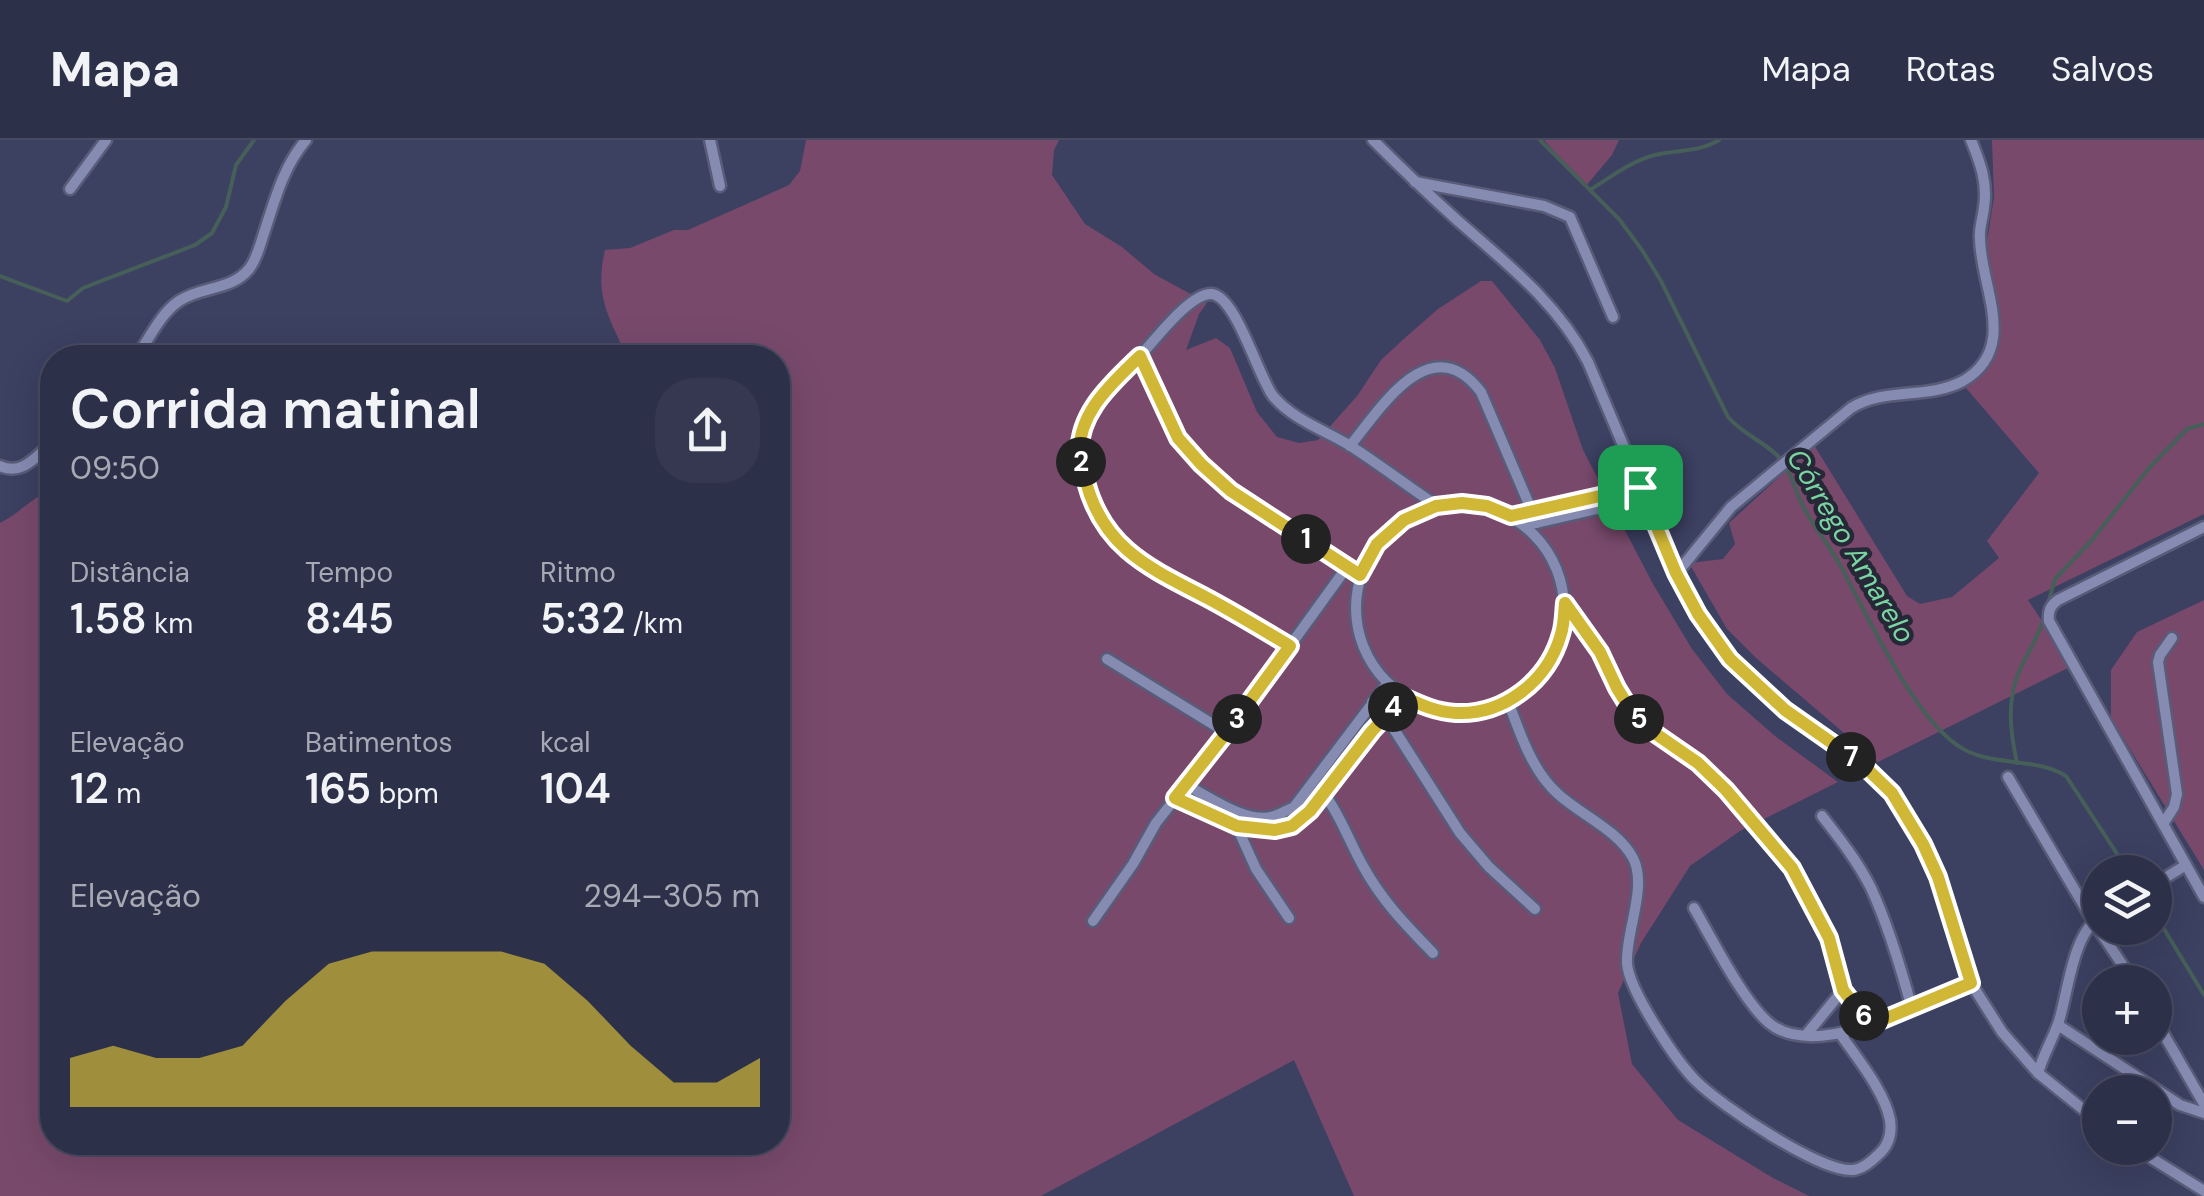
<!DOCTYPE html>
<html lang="pt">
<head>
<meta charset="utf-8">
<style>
  :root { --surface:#2d3049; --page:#353850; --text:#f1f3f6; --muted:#a7a9b4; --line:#484b61; --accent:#d0b736 }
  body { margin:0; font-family:"DM Sans",sans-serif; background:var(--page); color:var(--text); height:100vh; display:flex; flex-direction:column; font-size:38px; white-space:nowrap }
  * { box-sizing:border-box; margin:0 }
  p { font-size:32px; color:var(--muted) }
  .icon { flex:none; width:55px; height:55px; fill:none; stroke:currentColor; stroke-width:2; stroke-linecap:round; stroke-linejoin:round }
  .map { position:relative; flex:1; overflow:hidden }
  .details { position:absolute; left:40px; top:205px; width:750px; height:810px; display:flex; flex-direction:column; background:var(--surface); border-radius:40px; box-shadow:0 10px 40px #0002,0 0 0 2px var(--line) }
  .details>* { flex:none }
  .tools { position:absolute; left:2082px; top:715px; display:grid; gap:20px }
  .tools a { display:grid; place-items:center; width:90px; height:90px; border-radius:50%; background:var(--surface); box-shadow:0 10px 40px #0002,0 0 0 2px var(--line); font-size:50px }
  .pin { position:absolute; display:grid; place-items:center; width:85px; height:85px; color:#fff; margin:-42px; border-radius:20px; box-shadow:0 5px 15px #0006 }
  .km { position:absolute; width:50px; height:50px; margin:-25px; border-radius:50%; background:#222; color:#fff; font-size:28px; line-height:50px; text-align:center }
  .round { display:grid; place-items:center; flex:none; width:105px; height:105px; border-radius:40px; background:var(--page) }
  .head { display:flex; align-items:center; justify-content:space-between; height:170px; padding:0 30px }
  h1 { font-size:55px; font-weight:600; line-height:75px }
  .stats { display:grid; grid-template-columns:repeat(3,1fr); gap:15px; height:170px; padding:10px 30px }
  .stats div { display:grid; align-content:center }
  .stats b { font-size:42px; font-weight:600 }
  .stats small { font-size:28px; font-weight:400 }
  .stats p { font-size:28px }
  .chart { height:280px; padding:20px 30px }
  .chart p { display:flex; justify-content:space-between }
  .chart svg { width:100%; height:180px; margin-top:10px; fill:var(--accent); opacity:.7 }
  header { display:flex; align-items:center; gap:60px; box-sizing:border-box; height:140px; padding:0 50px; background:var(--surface); border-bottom:2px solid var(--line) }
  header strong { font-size:48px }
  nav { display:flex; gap:55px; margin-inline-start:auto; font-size:35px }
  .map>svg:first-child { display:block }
</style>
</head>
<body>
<header>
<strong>Mapa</strong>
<nav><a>Mapa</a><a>Rotas</a><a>Salvos</a></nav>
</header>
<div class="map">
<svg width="2204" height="1056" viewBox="0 0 2204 1056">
  <rect width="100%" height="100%" fill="#3c4061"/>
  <!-- green -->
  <g fill="#78496b">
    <path d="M 806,0 L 1059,0 L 1054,10 L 1052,35 L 1085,84 L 1122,107 L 1154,134 L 1207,163 L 1199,174 L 1186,210 L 1216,198 L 1230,208 L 1257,272 L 1277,297 L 1299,303 L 1318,300 L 1357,256 L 1381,220 L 1407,196 L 1438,169 L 1481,141 L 1492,141 L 1540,200 L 1555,228 L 1583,310 L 1653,444 L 1692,509 L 1727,554 L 1775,596 L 1838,642 L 1740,691 L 1690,726 L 1641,803 L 1618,853 L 1632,924 L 1678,980 L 1773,1038 L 1809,1056 L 1354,1056 L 1294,920 L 1041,1056 L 0,1056 L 0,383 C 20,373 32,357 52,350 L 52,1002 L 778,1002 L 778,218 L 627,217 C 609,177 594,156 605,110 L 630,108 L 674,90 L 688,90 L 789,45 L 800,31 Z"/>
    <path d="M 1544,0 L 1619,0 L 1612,15 L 1585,47 Z"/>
    <path d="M 1992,0 L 2204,0 L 2204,374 L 2028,460 L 2072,526 L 1878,622 L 1756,518 L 1727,489 L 1689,423 L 1723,419 L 1735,404 L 1729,383 L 1814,305 L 1907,456 L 1920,464 L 1952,457 L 1999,418 L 1987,401 L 2039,333 L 1966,248 L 1990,220 L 1998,198 L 1996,160 L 1986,108 L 1994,57 Z"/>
    <path d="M 2204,460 L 2204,730 L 2111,578 L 2111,530 L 2137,492 Z"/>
  </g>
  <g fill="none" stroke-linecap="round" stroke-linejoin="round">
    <!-- stream -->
    <g stroke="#465f59" stroke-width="4">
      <path d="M 1540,0 L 1619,79 L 1642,110 L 1661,141 L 1728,277 C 1743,295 1771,305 1781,320 C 1792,334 1796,353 1804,368 C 1815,389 1830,406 1841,427 C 1868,476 1912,574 1957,605 C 1988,628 2035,616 2066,636 L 2129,732"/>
      <path d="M 1590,50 C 1611,37 1631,21 1655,15 C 1679,9 1697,13 1719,0"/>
      <path d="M 0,136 L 67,161 L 83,148 L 195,105 L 212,93 L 226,67 L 236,25 L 254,0"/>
      <path d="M 2047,467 L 2055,439 L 2092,400 L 2149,328 L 2187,289 L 2204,284"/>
      <path d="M 2017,623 C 2010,591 2006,558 2021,527 C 2031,508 2038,497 2045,476"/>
      <path d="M 2155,774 L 2204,855"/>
    </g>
    <!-- street casing -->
    <g stroke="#595c78" stroke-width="15">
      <g id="street">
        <path d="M 710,0 L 720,46"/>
        <path d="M 1373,0 C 1400,27 1428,54 1457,80 C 1506,123 1558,163 1588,222 L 1677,433 L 1711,496 L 1730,519 L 1785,570 L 1862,624 L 1893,653 L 1923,704 L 1938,737 L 1971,843 L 2002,892 L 2038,933 L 2100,983"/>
        <path d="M 1415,42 L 1544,66 L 1570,77 L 1613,177"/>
        <path d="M 70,49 L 106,0"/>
        <path d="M 1140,216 L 1178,299 L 1201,325 L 1231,351 L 1351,429"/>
        <path d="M 136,218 C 149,199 160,174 179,161 C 201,146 231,151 249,129 C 257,119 260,105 264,93 C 275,60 283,27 306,0"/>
        <path d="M 1350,306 C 1382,266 1431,187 1481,252 L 1537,383"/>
        <path d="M 0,326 C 23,336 36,316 52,303"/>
        <circle cx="1460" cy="468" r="104"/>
        <path d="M 1511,376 L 1640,347"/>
        <path d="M 1532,384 L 1644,358"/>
        <path d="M 2204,387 L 2058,460 C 2050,466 2048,471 2049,481 L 2204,757"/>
        <path d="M 1677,433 L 1731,367 L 1851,268 C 1885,247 1927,260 1963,241 C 2020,208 1980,146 1980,98 C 1979,88 1983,78 1984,67 C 1988,43 1980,22 1971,0"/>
        <path d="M 1565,464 C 1577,480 1592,496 1601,514 C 1612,534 1618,558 1634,575 C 1653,596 1681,607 1701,626 C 1748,669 1806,738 1829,797 C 1835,814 1838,833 1843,850 L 1806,895"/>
        <path d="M 1289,506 C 1262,488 1234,472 1204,457 C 1145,426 1104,410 1085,340 C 1079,317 1078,296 1089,274 C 1101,251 1121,235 1139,217 C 1153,203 1190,152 1212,154 C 1236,157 1258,236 1273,256 C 1292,279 1324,290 1349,305 C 1379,324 1407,346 1436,365"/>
        <path d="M 1107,519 L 1227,593"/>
        <path d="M 1508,561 C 1520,593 1532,631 1558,654 C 1581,675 1618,690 1633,718 C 1648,747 1625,793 1627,824 C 1630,852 1676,921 1696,941 C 1720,965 1821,1033 1853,1030 C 1863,1029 1872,1021 1879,1014 C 1889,1005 1892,994 1890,980 C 1885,952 1857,918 1841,895"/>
        <path d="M 1372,562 L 1385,575 L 1460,693 L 1489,727 L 1535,769"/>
        <path d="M 2008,637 L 2093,781 L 2134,842"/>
        <path d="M 1186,645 C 1210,657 1243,682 1271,677 C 1279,675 1287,670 1294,667 L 1387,544"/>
        <path d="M 1321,650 C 1339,672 1349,701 1363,726 C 1382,761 1406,785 1433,813"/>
        <path d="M 1175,658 L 1237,687 L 1275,690 L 1292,686 L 1310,671 L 1372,591 L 1404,557"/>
        <path d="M 1822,676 C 1840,699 1858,722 1871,748 C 1889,787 1901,828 1912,869"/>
        <path d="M 2163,684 L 2174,667 L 2177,654 L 2158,522 L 2160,515 L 2172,498"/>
        <path d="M 1237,687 L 1256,729 L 1289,778"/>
        <path d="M 2155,744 L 2186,725"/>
        <path d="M 1694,768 C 1712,799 1743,861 1769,883 C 1815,922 1924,864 1971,843"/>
        <path d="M 1093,781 L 1133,724 L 1156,683 L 1227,593 L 1347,427"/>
        <path d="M 1843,850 L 1871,885"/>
        <path d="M 2155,879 L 2204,964"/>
        <path d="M 2058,885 L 2180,965 L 2204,973"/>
        <path d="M 2038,933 C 2043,915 2053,899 2059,881 C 2068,852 2073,793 2100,777"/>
        <path d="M 2135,1008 L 2204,1051"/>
      </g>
    </g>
    <!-- street -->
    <use href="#street" stroke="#858bb1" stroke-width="10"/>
  </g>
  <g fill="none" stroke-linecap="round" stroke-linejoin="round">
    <!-- route casing -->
    <g stroke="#fff" stroke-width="20">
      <path id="route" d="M 1140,216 L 1178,298 L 1201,324 L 1231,351 L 1360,435 L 1377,404 L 1404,380 L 1436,366 L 1462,363 L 1487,366 L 1511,376 L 1640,347 L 1676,433 L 1698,474 L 1730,519 L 1785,570 L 1862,624 L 1892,653 L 1923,704 L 1938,737 L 1971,843 L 1870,885 L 1843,850 L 1829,798 L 1792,728 L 1726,650 L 1698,623 L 1656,594 L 1633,574 L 1617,548 L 1600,512 L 1565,463 C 1564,473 1564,485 1561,494 C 1548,541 1504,575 1456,573 C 1437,572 1421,565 1404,557 L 1372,591 L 1310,671 L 1292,686 L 1275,690 L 1237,686 L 1175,658 L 1227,592 L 1290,506 C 1263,490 1237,474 1209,459 C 1152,429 1104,410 1086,342 C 1084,335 1081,327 1080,319 C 1075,275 1111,244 1140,216 Z"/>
    </g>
    <!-- route -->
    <use href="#route" stroke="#d0b736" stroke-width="12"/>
  </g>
  <g text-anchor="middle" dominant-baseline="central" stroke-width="9" stroke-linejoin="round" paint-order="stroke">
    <!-- water labels -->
    <g font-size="28" font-style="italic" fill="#7ad5a2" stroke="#262837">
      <text transform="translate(1851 406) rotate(59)">Córrego Amarelo</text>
    </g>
  </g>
</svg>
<div class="tools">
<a><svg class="icon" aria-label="layers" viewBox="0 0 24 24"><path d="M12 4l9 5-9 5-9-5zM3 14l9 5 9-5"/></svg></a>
<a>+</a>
<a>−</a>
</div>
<div class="pin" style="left:1640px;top:347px;background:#1e9e55"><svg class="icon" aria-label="arrive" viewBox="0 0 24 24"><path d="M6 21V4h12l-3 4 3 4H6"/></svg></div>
<b class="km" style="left:1306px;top:399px">1</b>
<b class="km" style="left:1081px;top:322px">2</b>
<b class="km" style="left:1237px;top:579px">3</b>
<b class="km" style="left:1393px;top:567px">4</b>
<b class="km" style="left:1639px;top:579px">5</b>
<b class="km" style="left:1864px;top:876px">6</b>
<b class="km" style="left:1851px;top:617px">7</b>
<section class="details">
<div class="head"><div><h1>Corrida matinal</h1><p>09:50</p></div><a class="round"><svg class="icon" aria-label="share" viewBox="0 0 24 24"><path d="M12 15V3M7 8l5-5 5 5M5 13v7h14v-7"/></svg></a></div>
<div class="stats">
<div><p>Distância</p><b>1.58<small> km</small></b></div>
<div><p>Tempo</p><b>8:45</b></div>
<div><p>Ritmo</p><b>5:32<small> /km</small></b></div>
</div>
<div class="stats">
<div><p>Elevação</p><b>12<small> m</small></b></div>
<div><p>Batimentos</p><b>165<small> bpm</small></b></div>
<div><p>kcal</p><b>104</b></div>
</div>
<div class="chart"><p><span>Elevação</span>294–305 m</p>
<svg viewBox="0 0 160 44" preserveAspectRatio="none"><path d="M0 44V32L10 29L20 32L30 32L40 29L50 18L60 9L70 6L80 6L90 6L100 6L110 9L120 18L130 29L140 38L150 38L160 32V44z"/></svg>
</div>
</section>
</div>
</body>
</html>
